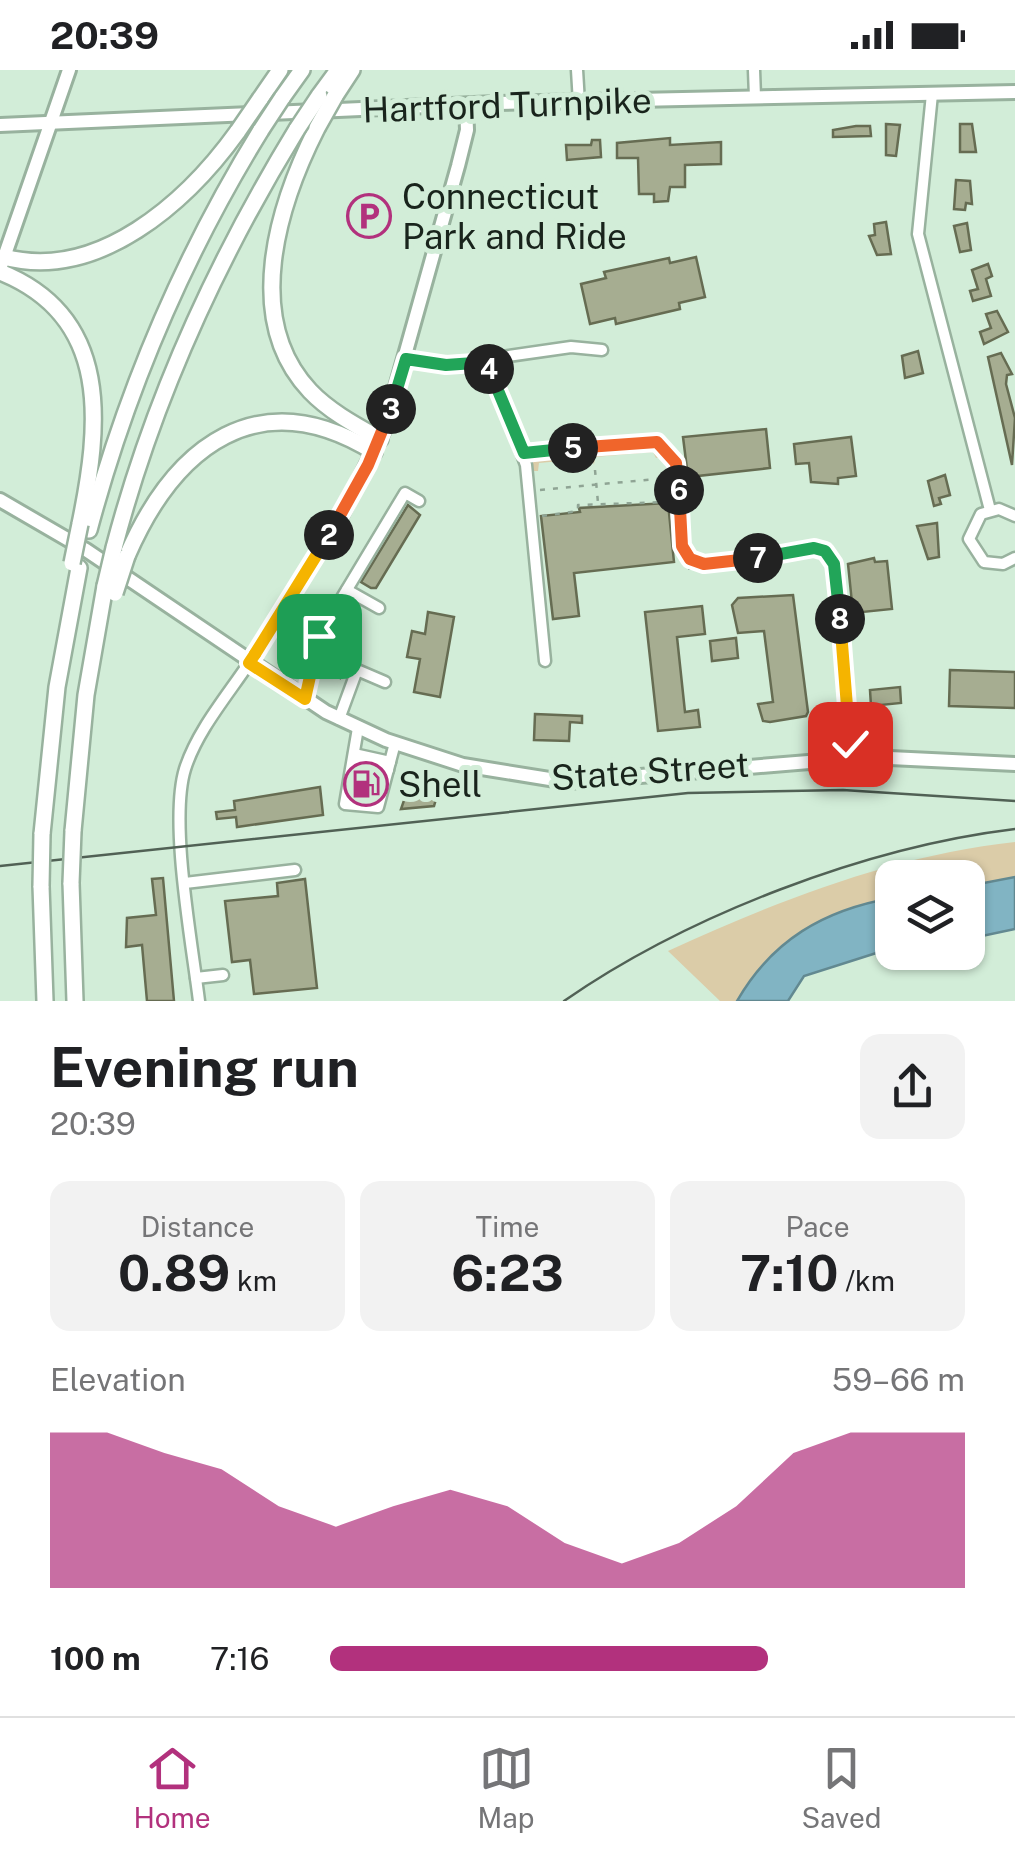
<!DOCTYPE html>
<html lang="en">
<head>
<meta charset="utf-8">
<style>
  :root { --surface:#fff; --page:#f2f2f2; --text:#202124; --muted:#757577; --line:#e0e0e0; --accent:#b2317d }
  body { margin:0; font-family:"Public Sans",sans-serif; background:var(--page); color:var(--text); height:100vh; display:flex; flex-direction:column; font-size:38px; white-space:nowrap }
  * { box-sizing:border-box; margin:0 }
  p { font-size:32px; color:var(--muted) }
  .icon { flex:none; width:55px; height:55px; fill:none; stroke:currentColor; stroke-width:2; stroke-linecap:round; stroke-linejoin:round }
  .map { position:relative; height:931px; overflow:hidden }
  .details { display:flex; flex-direction:column; background:var(--surface); flex:1 }
  .details>* { flex:none }
  .buttons { position:absolute; left:875px; top:790px; display:grid; gap:20px }
  .buttons a { display:grid; place-items:center; width:110px; height:110px; border-radius:20px; background:var(--surface); box-shadow:0 2px 8px #0004; font-size:50px }
  .pin { position:absolute; display:grid; place-items:center; width:85px; height:85px; color:#fff; margin:-42px; border-radius:20px; box-shadow:0 5px 15px #0006 }
  .km { position:absolute; width:50px; height:50px; margin:-25px; border-radius:50%; background:#222; color:#fff; font-size:28px; line-height:50px; text-align:center }
  .round { display:grid; place-items:center; flex:none; width:105px; height:105px; border-radius:20px; background:var(--page) }
  .summary { display:flex; align-items:center; justify-content:space-between; height:170px; padding:0 50px }
  h1 { font-size:55px; font-weight:700; line-height:75px }
  .stats { display:grid; grid-template-columns:repeat(3,1fr); gap:15px; height:170px; padding:10px 50px }
  .stats div { display:grid; align-content:center; border-radius:20px; background:var(--page); text-align:center }
  .stats b { font-size:50px; font-weight:700 }
  .stats small { font-size:28px; font-weight:400 }
  .stats p { font-size:28px }
  .chart { height:280px; padding:20px 50px }
  .chart p { display:flex; justify-content:space-between }
  .chart svg { width:100%; height:180px; margin-top:10px; fill:var(--accent); opacity:.7 }
  ul { padding:0 50px; list-style:none; font-size:32px }
  li { display:grid; grid-template-columns:160px 120px 1fr; align-items:center; height:75px }
  li i { height:25px; border-radius:12px; background:var(--accent) }
  .status { display:flex; justify-content:space-between; align-items:center; height:70px; padding:0 50px; background:var(--surface); direction:ltr }
  .status svg { height:28px; fill:currentColor }
  .dock { display:flex; justify-content:space-around; align-items:center; height:140px; border-top:2px solid var(--line); background:var(--surface); font-size:28px; color:var(--muted) }
  .dock a { display:grid; justify-items:center; gap:5px }
  .dock .current { color:var(--accent) }
  .map>svg:first-child { display:block }
</style>
</head>
<body>
<div class="status"><b>20:39</b><svg viewBox="0 0 49 12"><path d="M0 12V9h3v3zM5 12V6h3v6zM10 12V3h3v9zM15 12V0h3v12zM26 1h20v11H26zM47 4h2v5h-2z"/></svg></div>
<div class="map">
<svg width="1015" height="931" viewBox="0 0 1015 931">
  <rect width="100%" height="100%" fill="#d2edd8"/>
  <!-- green -->
  <g fill="#dbcca8">
    <path d="M 635,378 L 657,378 L 665,386 L 656,388 L 653,382 L 595,387 L 594,395 L 592,388 L 539,393 L 538,401 L 533,401 L 532,390 L 538,387 Z"/>
    <path d="M 1015,772 L 1015,807 L 968,816 L 968,808 L 892,808 L 892,828 C 824,840 772,870 737,931 L 720,931 L 668,881 C 777,831 894,785 1015,772 Z"/>
  </g>
  <!-- water -->
  <g fill="#81b4c3" stroke="#628991" stroke-width="2.5">
    <path d="M 1015,807 L 1015,859 L 968,869 L 968,816 Z"/>
    <path d="M 892,828 L 892,878 L 804,906 L 788,931 L 737,931 C 772,870 824,840 892,828 Z"/>
  </g>
  <!-- building -->
  <g fill="#a6ad91" stroke="#666c52" stroke-width="2.5">
    <path d="M 886,54 L 900,55 L 896,86 L 886,85 Z"/>
    <path d="M 960,54 L 972,54 L 976,82 L 960,82 Z"/>
    <path d="M 856,56 L 870,56 L 871,66 L 833,67 L 833,60 Z"/>
    <path d="M 670,68 L 670,75 L 721,72 L 721,94 L 685,95 L 685,117 L 670,117 L 668,131 L 654,132 L 654,124 L 639,124 L 638,88 L 617,88 L 617,73 Z"/>
    <path d="M 592,70 L 600,70 L 601,87 L 567,90 L 566,75 L 591,75 Z"/>
    <path d="M 956,110 L 970,111 L 972,134 L 966,133 L 965,140 L 954,139 Z"/>
    <path d="M 886,152 L 891,184 L 877,185 L 869,166 L 875,165 L 874,154 Z"/>
    <path d="M 967,153 L 971,180 L 960,182 L 954,156 Z"/>
    <path d="M 696,187 L 705,227 L 679,233 L 680,239 L 616,254 L 615,248 L 590,254 L 581,214 L 606,208 L 604,202 L 669,188 L 670,193 Z"/>
    <path d="M 988,194 L 992,206 L 986,209 L 991,226 L 973,231 L 970,221 L 978,219 L 972,200 Z"/>
    <path d="M 997,241 L 1008,262 L 984,274 L 980,262 L 991,258 L 986,244 Z"/>
    <path d="M 918,281 L 923,303 L 905,308 L 902,286 Z"/>
    <path d="M 1001,283 L 1012,304 L 1007,305 L 1006,314 L 1015,348 L 1012,395 L 988,287 Z"/>
    <path d="M 766,359 L 770,398 L 688,407 L 683,367 Z"/>
    <path d="M 851,367 L 856,406 L 838,408 L 838,414 L 811,412 L 809,393 L 796,394 L 794,374 Z"/>
    <path d="M 945,405 L 950,425 L 939,428 L 941,434 L 934,436 L 928,411 Z"/>
    <path d="M 668,433 L 674,492 L 574,503 L 579,546 L 553,549 L 541,446 L 580,442 L 579,438 Z"/>
    <path d="M 408,435 L 420,445 L 376,518 L 371,518 L 361,512 Z"/>
    <path d="M 937,453 L 939,487 L 928,489 L 917,456 Z"/>
    <path d="M 874,488 L 875,492 L 887,491 L 892,539 L 853,543 L 848,494 Z"/>
    <path d="M 793,525 L 808,642 L 806,646 L 770,652 L 763,651 L 758,634 L 773,632 L 764,561 L 738,563 L 732,535 L 738,528 Z"/>
    <path d="M 702,536 L 705,564 L 677,567 L 685,642 L 698,640 L 700,657 L 658,661 L 645,542 Z"/>
    <path d="M 428,542 L 454,547 L 440,627 L 414,622 L 420,589 L 407,587 L 412,561 L 425,564 Z"/>
    <path d="M 330,565 L 352,573 L 340,608 L 321,597 Z"/>
    <path d="M 736,568 L 738,588 L 712,591 L 710,571 Z"/>
    <path d="M 950,600 L 1015,602 L 1015,638 L 949,636 Z"/>
    <path d="M 900,617 L 901,633 L 871,636 L 870,620 Z"/>
    <path d="M 535,644 L 582,646 L 582,653 L 570,652 L 569,671 L 534,670 Z"/>
    <path d="M 361,703 L 375,706 L 371,728 L 357,726 Z"/>
    <path d="M 410,713 L 438,722 L 434,736 L 401,739 Z"/>
    <path d="M 320,717 L 323,745 L 237,757 L 236,747 L 217,749 L 216,742 L 235,740 L 234,731 Z"/>
    <path d="M 163,808 L 174,931 L 147,931 L 142,875 L 126,877 L 127,848 L 156,845 L 152,809 Z"/>
    <path d="M 305,809 L 317,918 L 254,924 L 250,890 L 232,892 L 225,831 L 278,826 L 277,813 Z"/>
  </g>
  <g fill="none" stroke-linecap="round" stroke-linejoin="round">
    <!-- minor-tunnel -->
    <g stroke="#adc5b2" stroke-width="10" stroke-dasharray="10 5" stroke-linecap="butt">
      <path d="M 360,708 L 374,710"/>
      <path d="M 358,718 L 372,720"/>
    </g>
    <!-- minor casing -->
    <g stroke="#98b29e" stroke-width="15">
      <g id="minor">
        <path d="M 577,0 L 579,33"/>
        <path d="M 754,0 L 755,27"/>
        <path d="M 932,24 L 918,164 L 990,440"/>
        <path d="M 407,289 L 446,295 L 571,277 L 602,280"/>
        <path d="M 488,292 L 526,395 L 545,591"/>
        <path d="M 524,383 L 657,372 C 701,398 654,479 703,494 L 814,478 L 825,481 L 835,499 L 851,688"/>
        <path d="M 1015,446 L 999,439 L 981,444 L 969,469 L 984,492 L 1003,494 L 1015,488"/>
        <path d="M 347,520 L 379,538"/>
        <path d="M 305,629 L 319,566 L 405,423 L 419,431"/>
        <path d="M 339,649 L 357,600 L 385,612"/>
        <path d="M 358,658 L 345,734 L 378,737 L 395,673"/>
        <path d="M 354,684 L 390,692"/>
        <path d="M 353,692 L 388,700"/>
        <path d="M 185,813 L 295,800"/>
        <path d="M 196,908 L 223,905"/>
        <path d="M 199,931 C 192,873 169,751 185,699 C 197,661 227,626 249,593"/>
      </g>
    </g>
    <!-- major casing -->
    <g stroke="#98b29e" stroke-width="18">
      <g id="major">
        <path d="M 0,55 L 496,33 L 1015,22"/>
        <path d="M 1,196 L 69,0"/>
        <path d="M 0,430 L 86,480 L 326,642 L 386,670 L 463,695 L 568,712 L 869,687 L 1015,694"/>
        <path d="M 249,593 L 342,444 L 384,360 L 458,96 L 467,60 L 466,35"/>
      </g>
    </g>
    <!-- highway casing -->
    <g stroke="#98b29e" stroke-width="20">
      <g id="highway">
        <path d="M 319,26 L 338,0"/>
        <path d="M 335,26 L 352,0"/>
        <path d="M 282,28 L 302,0"/>
        <path d="M 260,29 L 280,0"/>
        <path d="M 317,58 C 278,135 242,249 310,321 C 329,341 355,355 380,369"/>
        <path d="M 4,187 C 98,212 187,132 238,61"/>
        <path d="M 0,202 C 113,247 100,356 80,454"/>
        <path d="M 89,460 C 127,318 184,185 261,60"/>
        <path d="M 114,478 C 153,329 217,190 297,59"/>
        <path d="M 127,486 C 175,375 259,311 374,382"/>
        <path d="M 73,761 L 86,625 L 105,516"/>
        <path d="M 42,764 L 57,617 L 79,498"/>
        <path d="M 71,813 L 75,931"/>
        <path d="M 41,816 L 45,931"/>
      </g>
    </g>
    <!-- path -->
    <g stroke="#8fa494" stroke-width="2.5" stroke-dasharray="5 8" stroke-linecap="butt">
      <path d="M 595,400 L 598,433"/>
      <path d="M 540,420 L 666,408"/>
      <path d="M 542,446 L 578,441 L 578,435 L 667,432"/>
      <path d="M 689,495 L 690,506"/>
    </g>
    <!-- minor -->
    <use href="#minor" stroke="#fff" stroke-width="10"/>
    <!-- major -->
    <use href="#major" stroke="#fff" stroke-width="12"/>
    <!-- highway -->
    <use href="#highway" stroke="#fff" stroke-width="15"/>
    <!-- rail -->
    <g stroke="#516155" stroke-width="2.5">
      <path d="M 0,796 L 688,723 L 843,720 L 1015,731"/>
      <path d="M 564,931 C 688,845 866,777 1015,759"/>
    </g>
    <!-- highway-bridge casing -->
    <g stroke="#98b29e" stroke-width="20" stroke-linecap="butt">
      <g id="highway-bridge">
        <path d="M 317,58 L 335,26"/>
        <path d="M 297,59 L 319,26"/>
        <path d="M 261,60 L 282,28"/>
        <path d="M 238,61 L 260,29"/>
        <path d="M 72,493 L 80,454"/>
        <path d="M 105,516 L 114,478"/>
        <path d="M 115,523 L 127,486"/>
        <path d="M 71,813 L 73,761"/>
        <path d="M 41,816 L 42,764"/>
      </g>
    </g>
    <!-- highway-bridge -->
    <use href="#highway-bridge" stroke="#fff" stroke-width="15"/>
  </g>
  <g fill="none" stroke-linecap="round" stroke-linejoin="round">
    <!-- split-1 casing -->
    <g stroke="#fff" stroke-width="20">
      <path id="split-1" d="M 255,584 L 249,593 L 305,629 L 319,566"/>
    </g>
    <!-- split-2 casing -->
    <g stroke="#fff" stroke-width="20">
      <path id="split-2" d="M 255,584 L 329,465"/>
    </g>
    <!-- split-3 casing -->
    <g stroke="#fff" stroke-width="20">
      <path id="split-3" d="M 329,465 L 368,395 L 391,339"/>
    </g>
    <!-- split-4 casing -->
    <g stroke="#fff" stroke-width="20">
      <path id="split-4" d="M 391,339 L 406,289 L 446,295 L 488,292 L 489,299"/>
    </g>
    <!-- split-5 casing -->
    <g stroke="#fff" stroke-width="20">
      <path id="split-5" d="M 489,299 L 524,383 L 573,378"/>
    </g>
    <!-- split-6 casing -->
    <g stroke="#fff" stroke-width="20">
      <path id="split-6" d="M 573,378 L 657,372 L 676,393 L 679,420"/>
    </g>
    <!-- split-7 casing -->
    <g stroke="#fff" stroke-width="20">
      <path id="split-7" d="M 679,420 L 682,476 L 690,489 L 704,494 L 758,488"/>
    </g>
    <!-- split-8 casing -->
    <g stroke="#fff" stroke-width="20">
      <path id="split-8" d="M 758,488 L 814,478 L 825,481 L 834,494 L 840,549"/>
    </g>
    <!-- split-9 casing -->
    <g stroke="#fff" stroke-width="20">
      <path id="split-9" d="M 840,549 L 850,674"/>
    </g>
    <!-- split-1 -->
    <use href="#split-1" stroke="#f5b400" stroke-width="12"/>
    <!-- split-2 -->
    <use href="#split-2" stroke="#f5b400" stroke-width="12"/>
    <!-- split-3 -->
    <use href="#split-3" stroke="#f0652b" stroke-width="12"/>
    <!-- split-4 -->
    <use href="#split-4" stroke="#22a559" stroke-width="12"/>
    <!-- split-5 -->
    <use href="#split-5" stroke="#22a559" stroke-width="12"/>
    <!-- split-6 -->
    <use href="#split-6" stroke="#f0652b" stroke-width="12"/>
    <!-- split-7 -->
    <use href="#split-7" stroke="#f0652b" stroke-width="12"/>
    <!-- split-8 -->
    <use href="#split-8" stroke="#22a559" stroke-width="12"/>
    <!-- split-9 -->
    <use href="#split-9" stroke="#f5b400" stroke-width="12"/>
  </g>
  <!-- icons -->
  <defs>
    <g id="parking-ring" transform="scale(2.25)"><circle r="9.5" fill="#d2edd8" stroke="#b2317d" stroke-width="1.5"/><path d="M-3.5-5.5H1a3.5 3.5 0 0 1 0 7H-1V5.5H-3.5ZM-1-3.4V-.6H.8a1.4 1.4 0 0 0 0-2.8Z" fill="#b2317d"/></g>
    <g id="fuel-ring" transform="scale(2.25)"><circle r="9.5" fill="#d2edd8" stroke="#b2317d" stroke-width="1.5"/><path d="M-5.5-6h7V0h2V4h1.3V-2.5L3-4.5l.8-.8L6-3V5H2.5V1h-1V6h-7ZM-4.2-4.7v3.2H.2V-4.7Z" fill="#b2317d"/></g>
  </defs>
  <g fill-rule="evenodd">
    <use href="#parking-ring" x="369" y="146"/>
    <use href="#fuel-ring" x="366" y="714"/>
  </g>
  <g text-anchor="middle" dominant-baseline="central" stroke-width="10" stroke-linejoin="round" paint-order="stroke">
    <!-- street labels -->
    <g font-size="35" fill="#19241c" stroke="#d2edd8">
      <text transform="translate(507 35) rotate(-2)">Hartford Turnpike</text>
      <text transform="translate(650 701) rotate(-4)">State Street</text>
    </g>
    <!-- poi labels -->
    <g font-size="35" fill="#19241c" stroke="#d2edd8" text-anchor="start">
      <text x="402" y="126">Connecticut<tspan x="402" dy="40">Park and Ride</tspan></text>
      <text x="398" y="714">Shell</text>
    </g>
  </g>
</svg>
<div class="buttons">
<a><svg class="icon" aria-label="layers" viewBox="0 0 24 24"><path d="M12 4l9 5-9 5-9-5zM3 14l9 5 9-5"/></svg></a>
</div>
<div class="pin" style="left:319px;top:566px;background:#1e9e55"><svg class="icon" aria-label="arrive" viewBox="0 0 24 24"><path d="M6 21V4h12l-3 4 3 4H6"/></svg></div>
<div class="pin" style="left:850px;top:674px;background:#d93025"><svg class="icon" aria-label="check" viewBox="0 0 24 24"><path d="M5 12l5 5 9-10"/></svg></div>
<b class="km" style="left:329px;top:465px">2</b>
<b class="km" style="left:391px;top:339px">3</b>
<b class="km" style="left:489px;top:299px">4</b>
<b class="km" style="left:573px;top:378px">5</b>
<b class="km" style="left:679px;top:420px">6</b>
<b class="km" style="left:758px;top:488px">7</b>
<b class="km" style="left:840px;top:549px">8</b>
</div>
<section class="details">
<div class="summary"><div><h1>Evening run</h1><p>20:39</p></div><a class="round"><svg class="icon" aria-label="share" viewBox="0 0 24 24"><path d="M12 15V3M7 8l5-5 5 5M5 13v7h14v-7"/></svg></a></div>
<div class="stats">
<div><p>Distance</p><b>0.89<small> km</small></b></div>
<div><p>Time</p><b>6:23</b></div>
<div><p>Pace</p><b>7:10<small> /km</small></b></div>
</div>
<div class="chart"><p><span>Elevation</span>59–66 m</p>
<svg viewBox="0 0 160 44" preserveAspectRatio="none"><path d="M0 44V6L10 6L20 11L30 15L40 24L50 29L60 24L70 20L80 24L90 33L100 38L110 33L120 24L130 11L140 6L150 6L160 6V44z"/></svg>
</div>
<ul>
<li><b>100 m</b>7:16<i style="width:69%"></i></li>
</ul>
</section>
<nav class="dock">
<a class="current"><svg class="icon" aria-label="home" viewBox="0 0 24 24"><path d="M3 11l9-7 9 7M6 9v11h12V9"/></svg>Home</a>
<a><svg class="icon" aria-label="map" viewBox="0 0 24 24"><path d="M3 6l6-2 6 2 6-2v14l-6 2-6-2-6 2zM9 4v14M15 6v14"/></svg>Map</a>
<a><svg class="icon" aria-label="saved" viewBox="0 0 24 24"><path d="M7 4h10v16l-5-4-5 4z"/></svg>Saved</a>
</nav>
</body>
</html>
